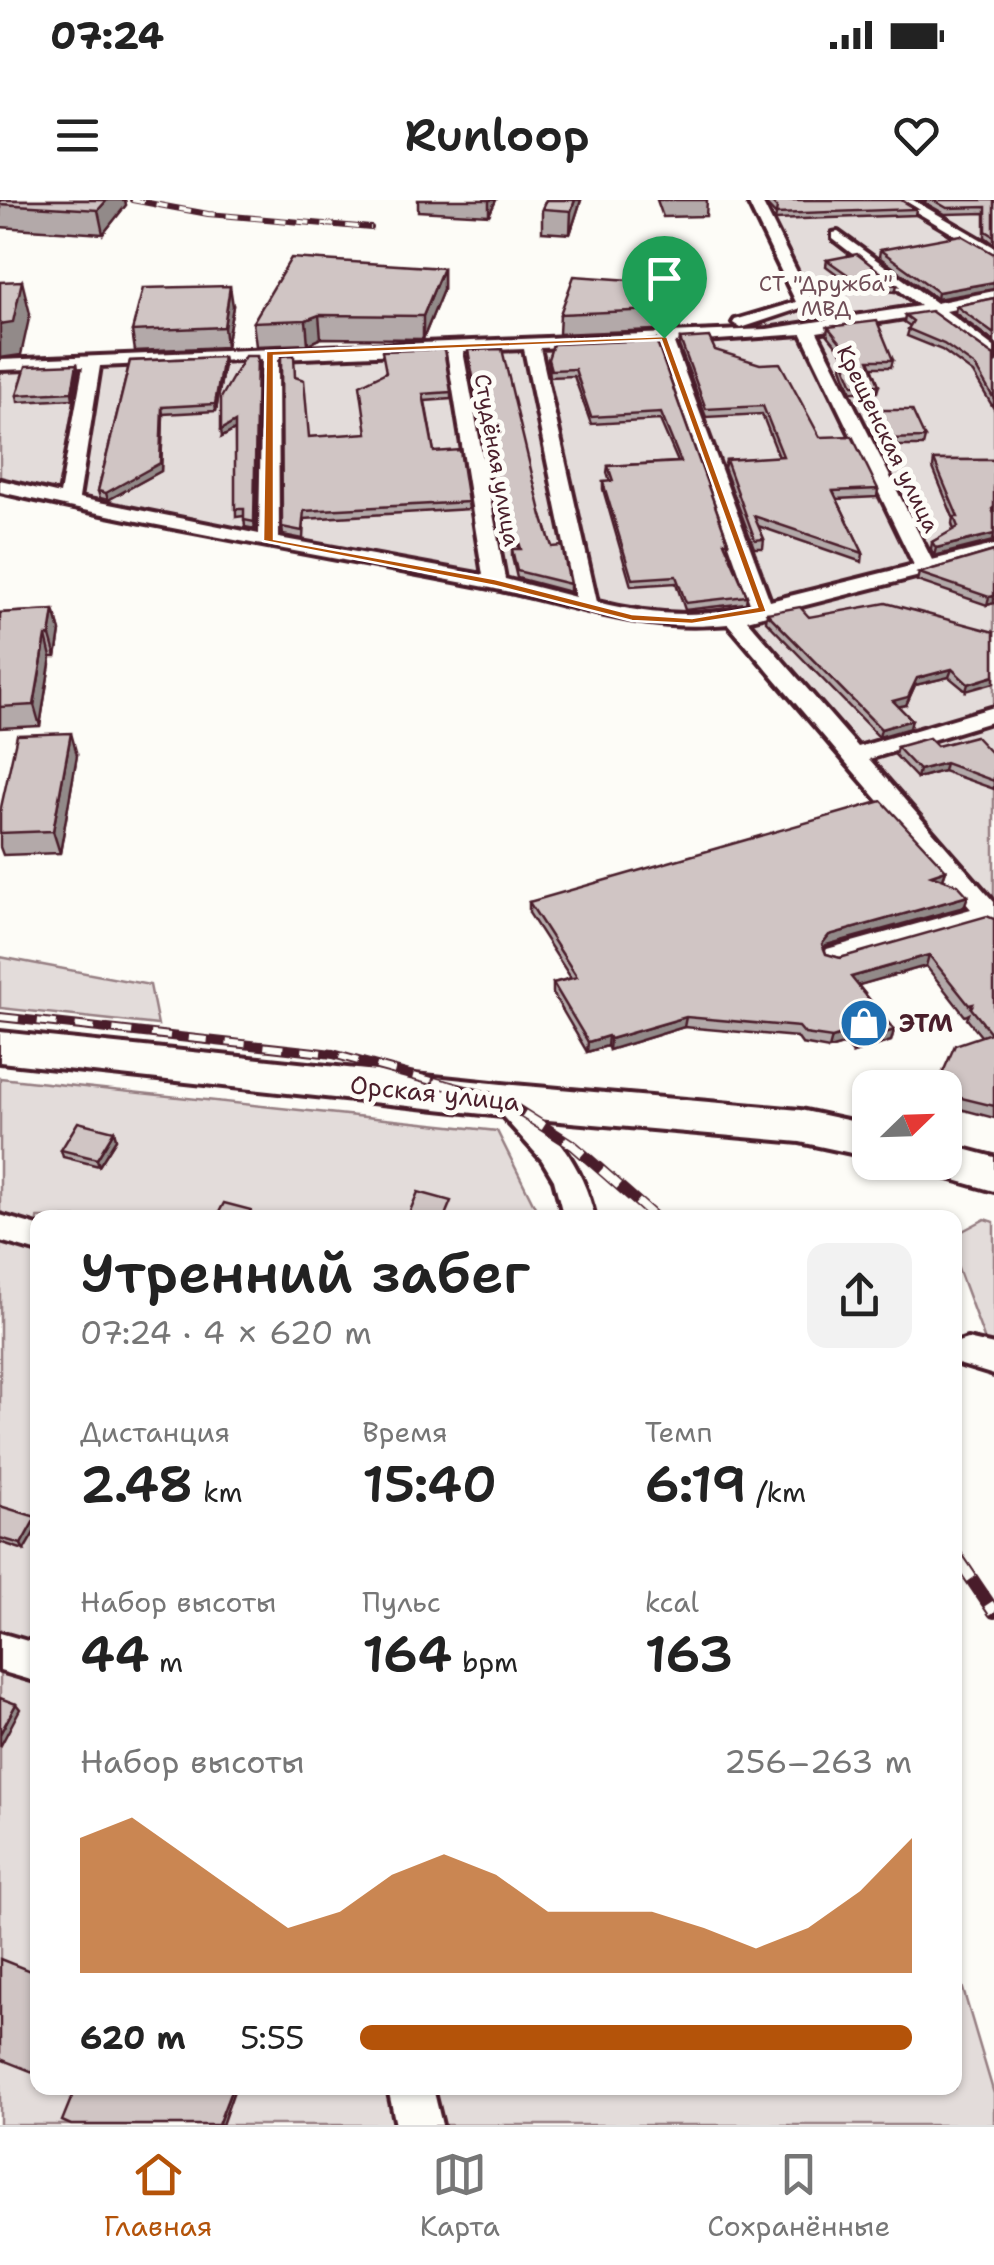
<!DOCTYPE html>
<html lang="ru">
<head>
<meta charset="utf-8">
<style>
  :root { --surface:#fff; --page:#f2f2f2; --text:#222; --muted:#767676; --line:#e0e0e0; --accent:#b45309 }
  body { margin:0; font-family:"Shantell Sans",sans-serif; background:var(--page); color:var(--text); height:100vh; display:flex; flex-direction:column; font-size:38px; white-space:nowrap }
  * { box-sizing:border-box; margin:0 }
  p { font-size:32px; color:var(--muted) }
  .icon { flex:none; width:55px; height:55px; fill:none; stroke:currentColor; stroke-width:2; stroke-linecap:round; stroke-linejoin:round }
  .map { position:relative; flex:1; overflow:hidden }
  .panel { position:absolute; left:30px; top:1010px; width:932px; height:885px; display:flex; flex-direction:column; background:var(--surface); border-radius:20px; box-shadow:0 2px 8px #0004 }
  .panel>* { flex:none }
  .needle { width:65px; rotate:67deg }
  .controls { position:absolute; left:852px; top:870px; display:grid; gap:20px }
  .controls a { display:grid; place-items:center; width:110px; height:110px; border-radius:20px; background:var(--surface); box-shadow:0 2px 8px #0004; font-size:50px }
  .pin { position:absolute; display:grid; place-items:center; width:85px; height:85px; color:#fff; margin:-102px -42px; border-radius:50% 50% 50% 0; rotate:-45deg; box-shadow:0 0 10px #0007 }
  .pin .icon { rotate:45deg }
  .round { display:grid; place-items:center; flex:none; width:105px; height:105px; border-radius:20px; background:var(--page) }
  .head { display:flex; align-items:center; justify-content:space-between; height:170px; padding:0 50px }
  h1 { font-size:55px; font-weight:600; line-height:75px }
  .metrics { display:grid; grid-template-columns:repeat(3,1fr); gap:15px; height:170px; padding:10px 50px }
  .metrics div { display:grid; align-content:center }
  .metrics b { font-size:50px; font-weight:600 }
  .metrics small { font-size:28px; font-weight:400 }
  .metrics p { font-size:28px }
  .chart { height:280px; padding:20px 50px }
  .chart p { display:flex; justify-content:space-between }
  .chart svg { width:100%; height:180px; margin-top:10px; fill:var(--accent); opacity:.7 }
  ul { padding:0 50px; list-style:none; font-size:32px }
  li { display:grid; grid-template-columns:160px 120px 1fr; align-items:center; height:75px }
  li i { height:25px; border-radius:12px; background:var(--accent) }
  .status { display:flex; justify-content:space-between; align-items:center; height:70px; padding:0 50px; background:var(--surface); direction:ltr }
  .status svg { height:28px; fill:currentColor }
  header { display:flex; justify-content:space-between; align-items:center; height:130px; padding:0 50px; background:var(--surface); font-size:45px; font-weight:600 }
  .menu { display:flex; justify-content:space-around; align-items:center; height:140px; border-top:2px solid var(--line); background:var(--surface); font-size:28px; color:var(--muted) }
  .menu a { display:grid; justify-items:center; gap:5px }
  .menu .current { color:var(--accent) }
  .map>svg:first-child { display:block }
</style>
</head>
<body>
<div class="status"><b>07:24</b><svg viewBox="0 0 49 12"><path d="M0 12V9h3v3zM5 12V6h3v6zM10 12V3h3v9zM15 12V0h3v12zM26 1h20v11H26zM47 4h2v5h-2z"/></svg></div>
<header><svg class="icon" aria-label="menu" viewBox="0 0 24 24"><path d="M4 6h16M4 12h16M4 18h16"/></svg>Runloop<svg class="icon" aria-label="heart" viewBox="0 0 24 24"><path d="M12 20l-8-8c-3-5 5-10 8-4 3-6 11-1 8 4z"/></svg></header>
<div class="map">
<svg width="994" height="1925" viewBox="0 0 994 1925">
  <rect width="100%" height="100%" fill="#fdfcf7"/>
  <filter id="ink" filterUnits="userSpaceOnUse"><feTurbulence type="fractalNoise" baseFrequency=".01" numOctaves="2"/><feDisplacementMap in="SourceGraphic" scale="20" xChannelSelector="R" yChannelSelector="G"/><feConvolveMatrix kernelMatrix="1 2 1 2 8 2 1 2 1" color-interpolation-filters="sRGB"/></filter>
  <g filter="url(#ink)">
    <!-- green -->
    <g fill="#e3dcda" stroke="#967e82" stroke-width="2.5">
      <path d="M 744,0 L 994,0 L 994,706 L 738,428 L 638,423 L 269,342 L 0,289 L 0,167 L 755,139 L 755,124 L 796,103 Z"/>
      <path d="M 0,757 L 150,785 L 158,825 L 0,808 Z"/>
      <path d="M 0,878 L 497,931 L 540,1017 L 38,1018 L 38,1888 L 955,1888 L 955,1762 L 994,1894 L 994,1925 L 0,1925 Z"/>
      <path d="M 985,1019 L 994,1022 L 994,1165 L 955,1060 L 955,1035 Z"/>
    </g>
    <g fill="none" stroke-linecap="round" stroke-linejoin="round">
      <!-- street casing -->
      <g stroke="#4a1f2b" stroke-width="8">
        <g id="street">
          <path d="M 747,0 L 761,0 L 813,104 L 741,128 L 733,123 L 735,120 L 796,102 Z"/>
          <path d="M 896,0 L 913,0 L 994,47 L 994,58 Z"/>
          <path d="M 838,32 L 936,103 L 994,91 L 994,101 L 946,111 L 994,147 L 994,160 L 930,114 L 817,132 L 932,360 L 994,345 L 994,357 L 747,420 L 858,547 L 994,507 L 994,521 L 869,559 L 994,702 L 994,728 L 983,723 L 836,765 L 827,763 L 823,756 L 827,749 L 971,709 L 728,424 C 637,433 576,405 491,388 C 327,356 163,329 0,292 L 0,280 L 60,294 L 83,167 L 0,170 L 0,160 L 767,129 L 920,106 L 833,39 L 833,33 ZM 802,134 L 914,365 L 770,401 L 674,143 ZM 658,143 L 751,406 C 700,419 648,415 597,402 L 540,148 ZM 524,149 L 575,397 L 505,379 L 463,151 ZM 447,152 L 483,375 L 279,338 L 278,159 ZM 262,159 L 259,334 L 79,298 L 100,166 Z"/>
          <path d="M 502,889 L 512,892 C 553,929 582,963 595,1018 L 564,1018 L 554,980 L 542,960 L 488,900 L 492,892 Z"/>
          <path d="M 0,1015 L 38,1026 L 38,1052 L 0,1041 Z"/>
          <path d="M 967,1139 L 994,1145 L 994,1175 L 955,1163 L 955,1143 Z"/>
          <path d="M 0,1433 L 38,1444 L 38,1482 L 0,1471 Z"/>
          <path d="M 388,1888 L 433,1888 L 442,1925 L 396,1925 Z"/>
        </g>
      </g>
      <!-- secondary casing -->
      <g stroke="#4a1f2b" stroke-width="8">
        <g id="secondary">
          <path d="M 0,832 L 502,884 L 800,910 L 870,925 L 870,957 L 800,942 L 502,916 L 0,862 Z"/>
          <path d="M 945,944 L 994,957 L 994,991 L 930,973 L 925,962 L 945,962 Z"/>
        </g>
      </g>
      <!-- street -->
      <use href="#street" fill="#fdfcf7" fill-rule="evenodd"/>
      <!-- secondary -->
      <use href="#secondary" fill="#fdfcf7" fill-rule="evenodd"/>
      <!-- rail-far3 casing -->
      <g stroke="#4a1f2b" stroke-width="6">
        <path id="rail-far3" d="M 132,0 L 208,14 L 371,28"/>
      </g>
      <!-- rail-far2 casing -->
      <g stroke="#4a1f2b" stroke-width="10">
        <path id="rail-far2" d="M 0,817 L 333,854 L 443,884"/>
      </g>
      <!-- rail-far1 casing -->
      <g stroke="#4a1f2b" stroke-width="11">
        <path id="rail-far1" d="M 434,882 L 502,900 L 574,946 L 656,1018"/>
      </g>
      <!-- rail casing -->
      <g stroke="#4a1f2b" stroke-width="14">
        <path id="rail" d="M 955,1354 L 994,1412"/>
      </g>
      <!-- rail-far3 -->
      <use href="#rail-far3" stroke="#fdfcf7" stroke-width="4" stroke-dasharray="12" stroke-linecap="butt"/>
      <!-- rail-far2 -->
      <use href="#rail-far2" stroke="#fdfcf7" stroke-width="6" stroke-dasharray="19" stroke-linecap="butt"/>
      <!-- rail-far1 -->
      <use href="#rail-far1" stroke="#fdfcf7" stroke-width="8" stroke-dasharray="24" stroke-linecap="butt"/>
      <!-- rail -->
      <use href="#rail" stroke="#fdfcf7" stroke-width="10" stroke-dasharray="30" stroke-linecap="butt"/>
    </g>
    <!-- wall -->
    <g fill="#b3a9a9" stroke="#4a1f2b" stroke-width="2.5">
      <path d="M 0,0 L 125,0 L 126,5 L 103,34 L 0,27 Z"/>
      <path d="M 418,0 L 496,0 L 489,15 L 418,11 Z"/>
      <path d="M 546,0 L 581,0 L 570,34 L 542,32 L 542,9 Z"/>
      <path d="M 657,0 L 707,0 L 706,16 L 663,17 Z"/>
      <path d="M 762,0 L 901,0 L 916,9 L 915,15 L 775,20 L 776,15 Z"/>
      <path d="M 920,0 L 994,0 L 994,44 L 985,37 L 985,13 L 945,14 Z"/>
      <path d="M 880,50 L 994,54 L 937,99 L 879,57 Z"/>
      <path d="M 827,60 L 897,85 L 895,92 L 853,86 L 826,66 Z"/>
      <path d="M 443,68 L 443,90 L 423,139 L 321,138 L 308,144 L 256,146 L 253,122 Z"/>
      <path d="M 994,98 L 994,142 L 955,113 L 956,106 Z"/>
      <path d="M 685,103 L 679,129 L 559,134 L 560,114 Z"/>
      <path d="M 233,106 L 226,147 L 135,151 L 132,131 Z"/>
      <path d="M 905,115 L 994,156 L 994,209 L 973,173 L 942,150 L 907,136 L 910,126 L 904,122 Z"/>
      <path d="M 828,127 L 893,160 L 891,167 L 872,167 L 879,185 L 877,192 L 851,192 L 842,167 L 843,160 L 848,160 L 827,134 Z"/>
      <path d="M 680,139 L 715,150 L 820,237 L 878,289 L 877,297 L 837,299 L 863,353 L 862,362 L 758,326 L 764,339 L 763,348 L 754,348 L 724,268 L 726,260 L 779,257 L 762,214 L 706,217 L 679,146 Z"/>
      <path d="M 656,140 L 728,342 L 727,349 L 747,396 L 746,403 L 685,410 L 676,383 L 631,386 L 603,289 L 603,282 L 610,282 L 607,273 L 608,266 L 678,262 L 660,220 L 591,224 L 574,176 L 550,177 L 548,159 Z"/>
      <path d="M 468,150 L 542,316 L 552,347 L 570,384 L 570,392 L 517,378 L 512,357 L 512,349 L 519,349 L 507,307 L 496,307 Z"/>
      <path d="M 223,157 L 224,164 L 216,211 L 163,214 L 161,271 L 108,300 L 100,298 L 98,291 L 130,161 Z"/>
      <path d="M 258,163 L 255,329 L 245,327 L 244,316 L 236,317 L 235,230 L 222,237 Z"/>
      <path d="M 77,164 L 78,171 L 73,199 L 18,202 L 17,195 Z"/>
      <path d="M 385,172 L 451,192 L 451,199 L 425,201 L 434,252 L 468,302 L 469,309 L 304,319 L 303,339 L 283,335 L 282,327 L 296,177 L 309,237 L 367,234 Z"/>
      <path d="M 874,210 L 925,238 L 923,246 L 883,246 L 872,217 Z"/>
      <path d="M 934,260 L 994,260 L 994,342 L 934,356 L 931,349 L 932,342 L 954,330 L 952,324 L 953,317 L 933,268 Z"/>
      <path d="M 994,351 L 994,403 L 987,405 L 917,381 L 919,373 Z"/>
      <path d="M 54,410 L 60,431 L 56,457 L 51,457 L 40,526 L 0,528 L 0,413 Z"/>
      <path d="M 767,413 L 809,417 L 994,432 L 966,491 L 949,477 L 915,485 L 906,505 L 899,506 L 910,528 L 879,537 L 766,421 Z"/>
      <path d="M 937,546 L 994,553 L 994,589 L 943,571 L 917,578 L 895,555 L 897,547 Z"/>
      <path d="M 77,555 L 60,653 L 3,655 L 0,647 L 0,612 Z"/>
      <path d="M 946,670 L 943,679 L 964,707 L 826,745 L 824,748 L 826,754 L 840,758 L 994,719 L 994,918 L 945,905 L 945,888 L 981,836 L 967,819 L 969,814 L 965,816 L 926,766 L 858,785 L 894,830 L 891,841 L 853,853 L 846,844 L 829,849 L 802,844 L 797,837 L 684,827 L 609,850 L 607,846 L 587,852 L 553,794 L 553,783 L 571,778 L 529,713 L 529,702 Z"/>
      <path d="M 114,931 L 116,939 L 99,966 L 63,957 L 61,950 Z"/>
      <path d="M 0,1306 L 24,1350 L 0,1342 Z"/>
    </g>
    <!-- shaded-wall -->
    <g fill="#928a89" stroke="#4a1f2b" stroke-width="2.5">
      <path d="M 107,0 L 125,0 L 126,5 L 103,34 L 98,10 Z"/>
      <path d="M 489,0 L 496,0 L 489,15 Z"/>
      <path d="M 575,0 L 581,0 L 570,34 L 571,11 Z"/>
      <path d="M 443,68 L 443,90 L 423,139 L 423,116 Z"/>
      <path d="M 22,81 L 30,114 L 21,155 L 0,158 L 0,124 Z"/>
      <path d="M 994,82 L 994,89 L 937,99 L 938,92 Z"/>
      <path d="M 687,84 L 685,103 L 679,129 L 681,109 Z"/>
      <path d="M 230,86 L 233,106 L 226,147 L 224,127 Z"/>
      <path d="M 319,115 L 321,138 L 308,144 L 306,120 Z"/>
      <path d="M 257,156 L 258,163 L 255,329 L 254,322 Z"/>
      <path d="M 223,157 L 224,164 L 216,211 L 215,204 Z"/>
      <path d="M 77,164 L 78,171 L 73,199 L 72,192 Z"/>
      <path d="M 162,207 L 163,214 L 161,271 L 108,300 L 106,293 Z"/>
      <path d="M 235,222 L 236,229 L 222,237 L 221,230 Z"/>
      <path d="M 994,334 L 993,341 L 934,356 L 936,348 Z"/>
      <path d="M 994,396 L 994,403 L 987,405 L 989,397 Z"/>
      <path d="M 54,410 L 60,431 L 56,457 L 50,436 Z"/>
      <path d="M 46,436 L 51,457 L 40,526 L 34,505 Z"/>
      <path d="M 952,469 L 949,477 L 915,485 L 906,505 L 891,508 L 893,501 L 917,478 Z"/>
      <path d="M 994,476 L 994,483 L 966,491 L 968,484 Z"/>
      <path d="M 912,520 L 910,528 L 879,537 L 881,529 Z"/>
      <path d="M 71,533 L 77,555 L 60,653 L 53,631 Z"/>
      <path d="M 945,563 L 943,571 L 917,578 L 919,570 Z"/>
      <path d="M 946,670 L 942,681 L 931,675 Z"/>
      <path d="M 968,696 L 964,707 L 826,745 L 820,754 L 822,744 L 829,735 Z"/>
      <path d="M 929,755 L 926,766 L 849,788 L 851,777 Z"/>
      <path d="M 686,817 L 684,827 L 609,850 L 610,839 Z"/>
      <path d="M 894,830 L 891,841 L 853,853 L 856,843 Z"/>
      <path d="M 848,833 L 846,844 L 829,849 L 832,838 Z"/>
      <path d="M 608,836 L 607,846 L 587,852 L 588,842 Z"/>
      <path d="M 114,931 L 116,939 L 99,966 L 97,959 Z"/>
      <path d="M 36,1317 L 38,1326 L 24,1350 L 21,1344 Z"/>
      <path d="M 16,1504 L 20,1509 L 0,1547 L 0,1534 Z"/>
      <path d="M 232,1888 L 235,1888 L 222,1925 L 218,1925 Z"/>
    </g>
    <!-- building -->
    <g fill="#d0c5c4" stroke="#4a1f2b" stroke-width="2.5">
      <path d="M 0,0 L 107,0 L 98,10 L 0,4 Z"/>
      <path d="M 546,0 L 575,0 L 571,11 L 542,9 Z"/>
      <path d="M 769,0 L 901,0 L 916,9 L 776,14 L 777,8 Z"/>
      <path d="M 933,0 L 994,0 L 994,36 L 986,31 L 986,7 L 947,8 Z"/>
      <path d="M 961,35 L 994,54 L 994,82 L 938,92 L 880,50 Z"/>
      <path d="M 857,54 L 897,85 L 854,79 L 827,60 Z"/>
      <path d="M 291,58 L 443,68 L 423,116 L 319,115 L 306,120 L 253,122 Z"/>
      <path d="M 574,76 L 687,84 L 681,109 L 560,114 Z"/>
      <path d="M 22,81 L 13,122 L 0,124 L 0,82 Z"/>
      <path d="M 230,86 L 224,127 L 132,131 L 143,88 Z"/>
      <path d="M 994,98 L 994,134 L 956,106 Z"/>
      <path d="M 931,111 L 994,156 L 994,199 L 975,166 L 944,144 L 908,129 L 913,121 L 905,115 Z"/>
      <path d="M 877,121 L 893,160 L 869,160 L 879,185 L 853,185 L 843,160 L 855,160 L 828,127 Z"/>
      <path d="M 709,137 L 715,150 L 760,164 L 780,163 L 820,237 L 852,236 L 878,289 L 833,291 L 863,353 L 754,316 L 764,339 L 755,340 L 726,260 L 783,256 L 763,206 L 706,209 L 680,139 Z"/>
      <path d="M 656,140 L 728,342 L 724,342 L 747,396 L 686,403 L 676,376 L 632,379 L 603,282 L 613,281 L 608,266 L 681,262 L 661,213 L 591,217 L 575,169 L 551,170 L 548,159 L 553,144 Z"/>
      <path d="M 444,149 L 451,192 L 423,194 L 434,252 L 460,250 L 468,302 L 304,311 L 302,331 L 282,327 L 281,156 L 294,155 L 295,177 L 304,180 L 309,237 L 367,233 L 360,185 L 386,172 L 382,151 Z"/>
      <path d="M 502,149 L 542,316 L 552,347 L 562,346 L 570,384 L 517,371 L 512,349 L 521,349 L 507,299 L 496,300 L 468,150 Z"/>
      <path d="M 245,156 L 257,156 L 254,322 L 244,320 L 244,309 L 235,309 L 235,222 L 221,230 L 221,198 Z"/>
      <path d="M 223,157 L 215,204 L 162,207 L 160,263 L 106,293 L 98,291 L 130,161 Z"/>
      <path d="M 77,164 L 72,192 L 17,195 L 26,166 Z"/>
      <path d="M 874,210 L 912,210 L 925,238 L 885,239 Z"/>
      <path d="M 934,260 L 994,260 L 994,307 L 992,309 L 994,314 L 994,334 L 936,348 L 932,342 L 958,327 L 954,317 L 958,317 Z"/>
      <path d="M 994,351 L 994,396 L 989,397 L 919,373 Z"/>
      <path d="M 886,403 L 994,432 L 994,476 L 968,484 L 952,469 L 917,478 L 908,497 L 893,501 L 912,520 L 881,529 L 767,413 L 800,407 L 809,417 Z"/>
      <path d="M 54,410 L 50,436 L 46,436 L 34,505 L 0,507 L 0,413 Z"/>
      <path d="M 71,533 L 53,631 L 0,633 L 0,612 L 17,535 Z"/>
      <path d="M 975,536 L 992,554 L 994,553 L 994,581 L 945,563 L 919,570 L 897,547 L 929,538 L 937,546 Z"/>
      <path d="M 882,601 L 946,670 L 931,675 L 958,685 L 968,696 L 829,735 L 822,744 L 826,754 L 840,758 L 987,716 L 994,719 L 994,906 L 945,894 L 945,888 L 936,888 L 955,845 L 991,833 L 971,808 L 973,804 L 969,805 L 929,755 L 851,777 L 894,830 L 856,843 L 848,833 L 832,838 L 805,834 L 799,827 L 686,817 L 610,839 L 608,836 L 588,842 L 553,783 L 577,777 L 529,702 Z"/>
      <path d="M 78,922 L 114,931 L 97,959 L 61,950 Z"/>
      <path d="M 418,992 L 451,1001 L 444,1018 L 407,1018 Z"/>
      <path d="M 224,1003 L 251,1010 L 247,1018 L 216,1018 Z"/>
      <path d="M 0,1306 L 36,1317 L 21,1344 L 0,1338 Z"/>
      <path d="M 0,1498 L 16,1504 L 0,1534 Z"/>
      <path d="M 0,1759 L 38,1774 L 38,1874 L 0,1859 Z"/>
      <path d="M 72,1888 L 232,1888 L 218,1925 L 71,1925 L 62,1921 L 75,1889 Z"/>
    </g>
  </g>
  <!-- route -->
  <path fill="#b45309" stroke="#fff" stroke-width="2.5" fill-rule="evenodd" d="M 667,136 L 767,412 L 692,424 L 632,421 L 495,386 L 263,341 L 266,151 ZM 661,140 L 757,407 L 692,418 L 632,414 L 495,379 L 274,339 L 274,156 Z"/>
  <!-- icons -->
  <defs>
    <g id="shop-disc" transform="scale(2.5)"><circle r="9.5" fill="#1f6fb2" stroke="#fdfcf7"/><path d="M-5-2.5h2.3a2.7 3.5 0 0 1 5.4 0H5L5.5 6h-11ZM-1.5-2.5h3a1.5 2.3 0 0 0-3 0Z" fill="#fff"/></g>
  </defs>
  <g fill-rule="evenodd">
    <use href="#shop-disc" x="864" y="823"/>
  </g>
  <g text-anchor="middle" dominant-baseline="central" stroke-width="10" stroke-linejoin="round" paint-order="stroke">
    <!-- far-park labels -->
    <g font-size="22" fill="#704e57" stroke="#fdfcf7">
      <text x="826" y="83">СТ "Дружба"<tspan x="826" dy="25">МВД</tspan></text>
    </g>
    <!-- far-street labels -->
    <g font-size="22" fill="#4a1f2b" stroke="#fdfcf7">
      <text transform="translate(888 239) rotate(64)">Крещенская улица</text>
      <text transform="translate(497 260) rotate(80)">Студёная улица</text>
    </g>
    <!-- poi labels -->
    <g font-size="25" font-weight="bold" fill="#4a1f2b" stroke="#fdfcf7" text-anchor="start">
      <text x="899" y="823">ЭТМ</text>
    </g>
    <!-- street labels -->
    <g font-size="25" fill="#4a1f2b" stroke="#fdfcf7">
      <text transform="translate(435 893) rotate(6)">Орская улица</text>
    </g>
  </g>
</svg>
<div class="controls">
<a><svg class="needle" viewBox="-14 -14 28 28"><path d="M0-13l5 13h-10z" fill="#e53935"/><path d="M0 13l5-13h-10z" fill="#767676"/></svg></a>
</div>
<div class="pin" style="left:664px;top:138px;background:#1e9e55"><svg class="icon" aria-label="arrive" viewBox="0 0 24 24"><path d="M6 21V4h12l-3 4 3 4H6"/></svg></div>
<section class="panel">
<div class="head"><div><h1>Утренний забег</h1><p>07:24 · 4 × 620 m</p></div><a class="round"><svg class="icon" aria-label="share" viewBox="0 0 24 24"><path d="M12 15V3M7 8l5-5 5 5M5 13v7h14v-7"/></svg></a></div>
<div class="metrics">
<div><p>Дистанция</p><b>2.48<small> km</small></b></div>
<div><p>Время</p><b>15:40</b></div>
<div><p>Темп</p><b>6:19<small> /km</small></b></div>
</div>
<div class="metrics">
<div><p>Набор высоты</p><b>44<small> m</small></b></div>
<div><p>Пульс</p><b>164<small> bpm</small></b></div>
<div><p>kcal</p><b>163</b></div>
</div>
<div class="chart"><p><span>Набор высоты</span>256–263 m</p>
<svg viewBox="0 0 160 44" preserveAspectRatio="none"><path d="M0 44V11L10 6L20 15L30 24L40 33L50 29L60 20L70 15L80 20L90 29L100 29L110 29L120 33L130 38L140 33L150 24L160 11V44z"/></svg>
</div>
<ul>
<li><b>620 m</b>5:55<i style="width:100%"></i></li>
</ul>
</section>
</div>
<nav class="menu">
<a class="current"><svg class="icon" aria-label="home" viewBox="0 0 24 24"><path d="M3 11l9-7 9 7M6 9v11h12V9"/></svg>Главная</a>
<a><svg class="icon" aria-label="map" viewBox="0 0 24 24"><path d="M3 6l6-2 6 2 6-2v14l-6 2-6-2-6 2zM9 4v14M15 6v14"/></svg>Карта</a>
<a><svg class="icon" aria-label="saved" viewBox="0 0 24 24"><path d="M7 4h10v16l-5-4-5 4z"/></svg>Сохранённые</a>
</nav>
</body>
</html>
